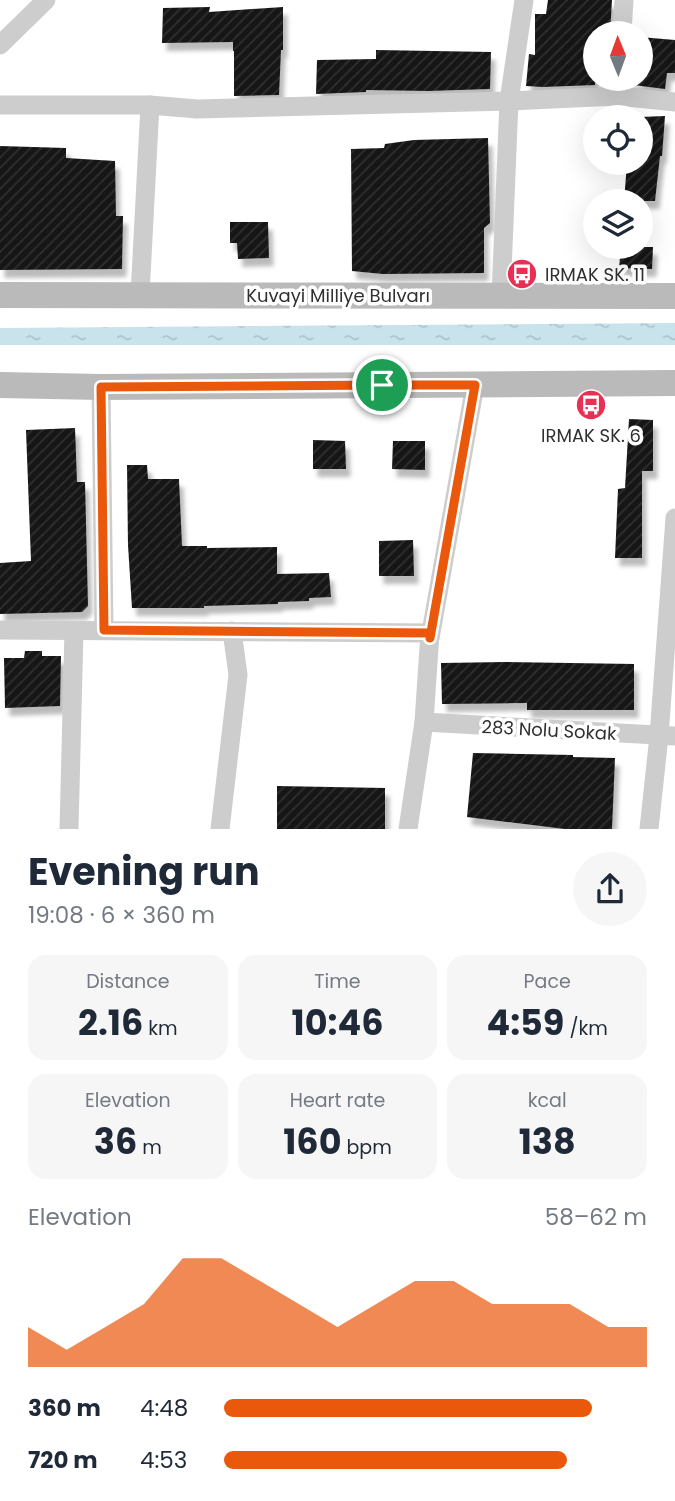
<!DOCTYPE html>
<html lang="en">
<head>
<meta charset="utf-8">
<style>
  :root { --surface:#fff; --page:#f6f6f7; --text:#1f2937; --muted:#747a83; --accent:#ea580c }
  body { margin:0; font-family:Poppins,sans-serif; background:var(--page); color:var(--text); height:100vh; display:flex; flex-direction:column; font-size:26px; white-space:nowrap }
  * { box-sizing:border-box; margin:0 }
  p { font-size:23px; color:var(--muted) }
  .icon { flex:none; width:38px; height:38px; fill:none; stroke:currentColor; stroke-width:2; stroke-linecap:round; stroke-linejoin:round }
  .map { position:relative; height:829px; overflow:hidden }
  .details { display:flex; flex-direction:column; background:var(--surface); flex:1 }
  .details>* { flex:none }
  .needle { width:46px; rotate:359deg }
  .tools { position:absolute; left:583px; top:21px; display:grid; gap:14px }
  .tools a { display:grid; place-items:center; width:70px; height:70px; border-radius:50%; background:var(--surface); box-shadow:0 7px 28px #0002; font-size:35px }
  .pin { position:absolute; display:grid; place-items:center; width:60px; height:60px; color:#fff; margin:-30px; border:4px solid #fff; border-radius:50%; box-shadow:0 2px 7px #0007 }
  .round { display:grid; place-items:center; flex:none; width:74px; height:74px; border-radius:37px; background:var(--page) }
  .overview { display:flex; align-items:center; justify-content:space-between; height:119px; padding:0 28px }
  h1 { font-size:38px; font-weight:700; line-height:52px }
  .figures { display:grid; grid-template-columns:repeat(3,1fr); gap:10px; height:119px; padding:7px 28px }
  .figures div { display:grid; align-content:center; border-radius:18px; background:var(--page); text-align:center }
  .figures b { font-size:35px; font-weight:700 }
  .figures small { font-size:19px; font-weight:400 }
  .figures p { font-size:19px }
  .chart { height:196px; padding:14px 28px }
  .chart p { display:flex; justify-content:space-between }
  .chart svg { width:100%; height:126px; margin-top:7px; fill:var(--accent); opacity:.7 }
  ul { padding:0 28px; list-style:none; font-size:23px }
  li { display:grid; grid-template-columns:112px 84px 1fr; align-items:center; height:52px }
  li i { height:18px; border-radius:9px; background:var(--accent) }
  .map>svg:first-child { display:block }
</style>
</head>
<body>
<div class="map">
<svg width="675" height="829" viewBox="0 0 675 829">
  <defs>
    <pattern id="water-ripples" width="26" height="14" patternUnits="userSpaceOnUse" patternTransform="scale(1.75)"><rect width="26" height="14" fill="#c9e3ed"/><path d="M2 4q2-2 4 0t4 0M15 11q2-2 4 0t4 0" fill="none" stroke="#adc3cc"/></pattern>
    <pattern id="building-hatch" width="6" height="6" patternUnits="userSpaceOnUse" patternTransform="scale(1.75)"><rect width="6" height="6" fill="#171717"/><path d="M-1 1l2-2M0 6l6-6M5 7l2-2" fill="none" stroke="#303030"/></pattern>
    <filter id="shadow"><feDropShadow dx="4.5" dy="8" stdDeviation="2" flood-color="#0004"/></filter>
  </defs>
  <rect width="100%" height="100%" fill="#fff"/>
  <!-- water -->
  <path fill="url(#water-ripples)" d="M 675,323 L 675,345 L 0,345 L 0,328 Z"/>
  <!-- building -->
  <g fill="url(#building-hatch)" filter="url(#shadow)">
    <path d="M 548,0 L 612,0 L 610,33 L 595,33 L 595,85 L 543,87 L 526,86 L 529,54 L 535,55 L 535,14 L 546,14 Z"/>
    <path d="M 210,7 L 209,12 L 283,7 L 283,50 L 281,50 L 279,95 L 234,96 L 234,51 L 233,51 L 233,42 L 162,43 L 163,8 Z"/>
    <path d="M 640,37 L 675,40 L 675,73 L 667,73 L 665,89 L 633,85 L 627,79 L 640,79 Z"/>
    <path d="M 376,50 L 491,52 L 490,89 L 428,91 L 366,90 L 366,92 L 316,94 L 317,60 L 376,59 Z"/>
    <path d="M 665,116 L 662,156 L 660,156 L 655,201 L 624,201 L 627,163 L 640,163 L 640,117 Z"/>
    <path d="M 488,138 L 490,223 L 484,228 L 484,273 L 383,274 L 352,271 L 351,149 L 384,148 L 385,144 L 414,140 Z"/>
    <path d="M 0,146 L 66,148 L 66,158 L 115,161 L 116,216 L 123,216 L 122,269 L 0,270 Z"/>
    <path d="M 230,222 L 268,222 L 269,258 L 238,259 L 237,243 L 230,243 Z"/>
    <path d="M 621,247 L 653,247 L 652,269 L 619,268 Z"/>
    <path d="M 629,419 L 653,420 L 653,471 L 642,471 L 642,558 L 615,558 L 618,489 L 625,488 Z"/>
    <path d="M 75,428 L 77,482 L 85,482 L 88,606 L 82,612 L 0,614 L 0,563 L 31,561 L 26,430 Z"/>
    <path d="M 313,440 L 345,441 L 346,469 L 313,469 Z"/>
    <path d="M 393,441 L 425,441 L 425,470 L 392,469 Z"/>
    <path d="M 127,465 L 147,465 L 148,479 L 179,479 L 182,546 L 207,546 L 207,548 L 277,547 L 277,574 L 329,573 L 331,597 L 309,598 L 309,601 L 278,602 L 278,604 L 204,606 L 204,608 L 132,608 L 128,545 Z"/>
    <path d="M 413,540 L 414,576 L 379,576 L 379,541 Z"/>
    <path d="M 25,651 L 42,651 L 42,656 L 61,656 L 60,706 L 5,708 L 4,658 L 24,658 Z"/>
    <path d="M 505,662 L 634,664 L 634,710 L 527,710 L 527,703 L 442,704 L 441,663 Z"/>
    <path d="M 473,753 L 573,755 L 573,757 L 615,758 L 612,829 L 565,829 L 467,817 Z"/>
    <path d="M 277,786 L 385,788 L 385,829 L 277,829 Z"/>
  </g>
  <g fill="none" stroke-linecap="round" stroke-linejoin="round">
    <!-- minor -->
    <g stroke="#cdcdcd" stroke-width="19">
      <path d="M 622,33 L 624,0"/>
      <path d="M 0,45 L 46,0"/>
      <path d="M 0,105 L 150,105 L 197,109 L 509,101 L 618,96 L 675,102"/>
      <path d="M 140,295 L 150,105"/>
      <path d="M 501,296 L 509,101 L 524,0"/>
      <path d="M 101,387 L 104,630"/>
      <path d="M 0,630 L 430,633 L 424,722 L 408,829"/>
      <path d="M 430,638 L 475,385"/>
      <path d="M 424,722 L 675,736"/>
      <path d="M 69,829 L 74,631"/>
      <path d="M 220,829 L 238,675 L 232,631"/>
      <path d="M 649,829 L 659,736 L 675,518"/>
    </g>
    <!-- secondary -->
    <g stroke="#bababa" stroke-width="26">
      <path d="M 0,295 L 675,296"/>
      <path d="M 0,385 L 101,387 L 675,383"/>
    </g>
  </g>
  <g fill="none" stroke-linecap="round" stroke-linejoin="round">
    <!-- route casing -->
    <g stroke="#fff" stroke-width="14">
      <path id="route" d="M 382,385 L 475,385 L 430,638 L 430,633 L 104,630 L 101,387 Z"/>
    </g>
    <!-- route -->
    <use href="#route" stroke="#ea580c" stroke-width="9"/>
  </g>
  <!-- icons -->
  <defs>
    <g id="bus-disc" transform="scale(1.575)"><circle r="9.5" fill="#e83054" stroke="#fff"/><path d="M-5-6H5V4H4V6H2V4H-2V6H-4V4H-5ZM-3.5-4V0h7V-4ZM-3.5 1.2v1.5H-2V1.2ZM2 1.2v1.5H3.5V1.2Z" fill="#fff"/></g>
  </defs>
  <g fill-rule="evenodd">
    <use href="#bus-disc" x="522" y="274"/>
    <use href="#bus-disc" x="591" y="405"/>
  </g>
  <g text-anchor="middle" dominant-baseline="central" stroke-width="7" stroke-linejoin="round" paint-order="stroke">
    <!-- poi labels -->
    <g font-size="18" fill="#303030" stroke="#fff" text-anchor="start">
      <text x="545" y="274">IRMAK SK. 11</text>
      <text x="591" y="435" text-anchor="middle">IRMAK SK. 6</text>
    </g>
    <!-- street labels -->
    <g font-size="18" fill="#303030" stroke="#fff">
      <text x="338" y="295">Kuvayi Milliye Bulvarı</text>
      <text transform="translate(549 730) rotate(3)">283 Nolu Sokak</text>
    </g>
  </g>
</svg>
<div class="tools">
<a><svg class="needle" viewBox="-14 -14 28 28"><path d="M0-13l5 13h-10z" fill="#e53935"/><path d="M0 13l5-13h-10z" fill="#747a83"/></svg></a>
<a><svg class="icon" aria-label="locate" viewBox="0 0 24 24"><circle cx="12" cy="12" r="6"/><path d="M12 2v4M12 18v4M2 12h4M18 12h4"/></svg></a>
<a><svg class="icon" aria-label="layers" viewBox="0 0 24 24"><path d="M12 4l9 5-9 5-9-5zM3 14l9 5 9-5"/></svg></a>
</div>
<div class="pin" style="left:382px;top:385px;background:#1e9e55"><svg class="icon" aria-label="arrive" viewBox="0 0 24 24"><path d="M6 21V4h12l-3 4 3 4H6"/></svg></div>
</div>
<section class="details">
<div class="overview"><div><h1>Evening run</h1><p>19:08 · 6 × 360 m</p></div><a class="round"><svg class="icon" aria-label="share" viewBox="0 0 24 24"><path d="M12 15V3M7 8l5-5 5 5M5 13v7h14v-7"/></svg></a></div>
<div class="figures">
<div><p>Distance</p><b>2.16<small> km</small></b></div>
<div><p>Time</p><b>10:46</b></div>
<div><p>Pace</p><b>4:59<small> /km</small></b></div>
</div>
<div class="figures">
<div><p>Elevation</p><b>36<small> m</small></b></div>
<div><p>Heart rate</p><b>160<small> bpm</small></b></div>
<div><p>kcal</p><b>138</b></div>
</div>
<div class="chart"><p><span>Elevation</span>58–62 m</p>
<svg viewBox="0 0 160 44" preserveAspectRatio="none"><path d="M0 44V30L10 38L20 30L30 22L40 6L50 6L60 14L70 22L80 30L90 22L100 14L110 14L120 22L130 22L140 22L150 30L160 30V44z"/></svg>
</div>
<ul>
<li><b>360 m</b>4:48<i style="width:87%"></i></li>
<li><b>720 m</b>4:53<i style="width:81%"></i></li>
</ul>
</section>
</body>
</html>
